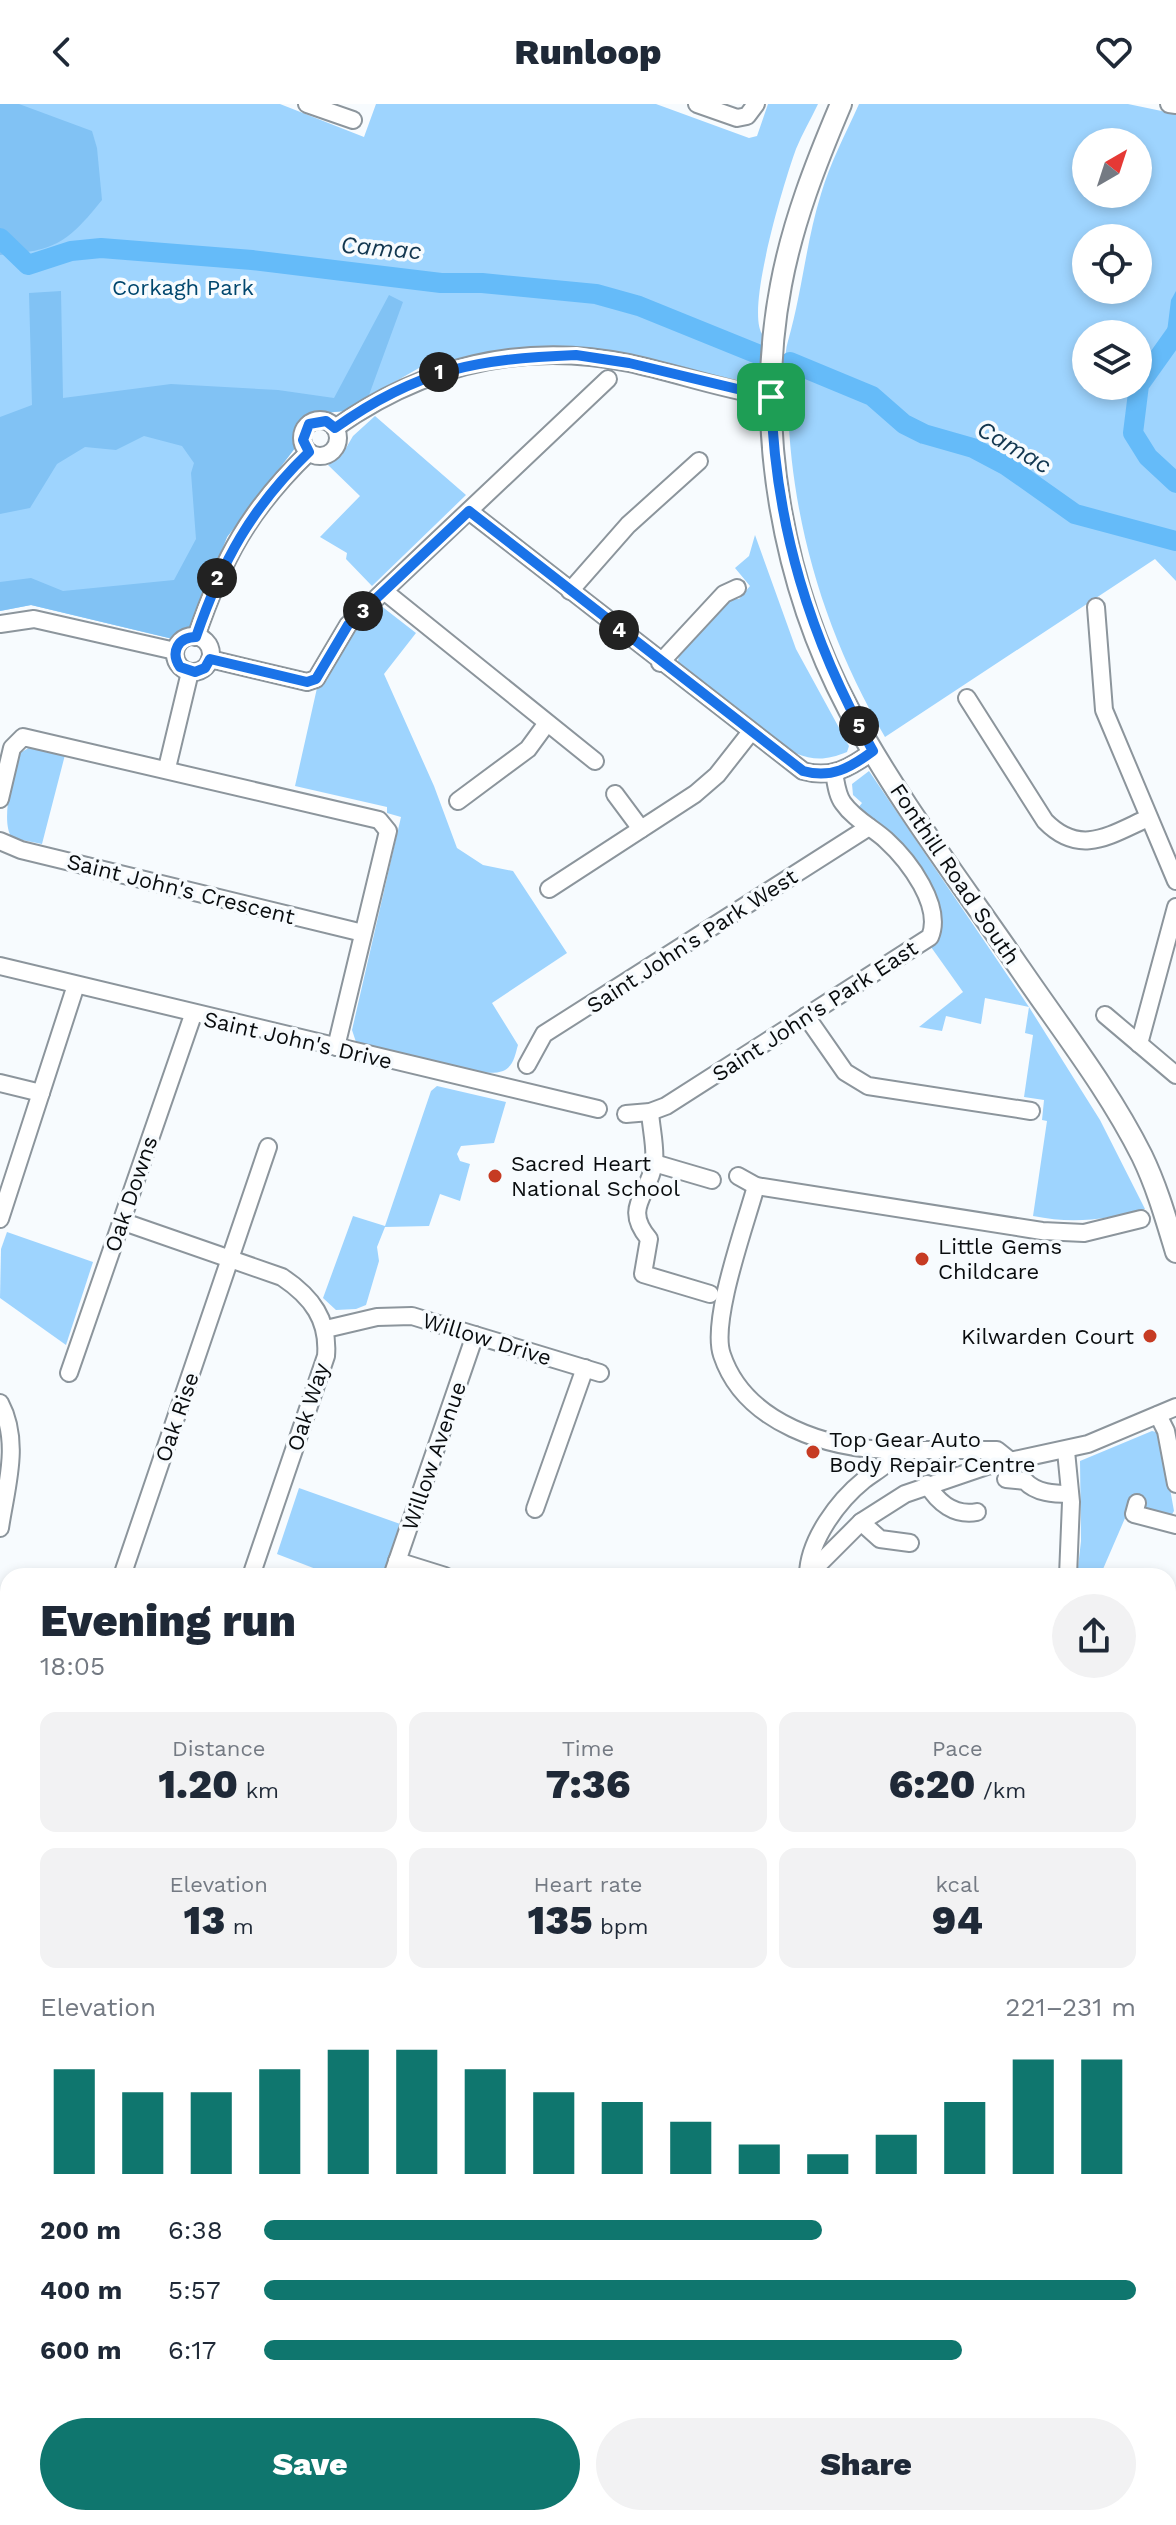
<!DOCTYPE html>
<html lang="en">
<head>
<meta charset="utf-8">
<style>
  :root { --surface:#fff; --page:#f2f2f3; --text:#1f2937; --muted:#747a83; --accent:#0f766e }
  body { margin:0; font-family:"Work Sans",sans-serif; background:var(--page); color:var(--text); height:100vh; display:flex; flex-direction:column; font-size:30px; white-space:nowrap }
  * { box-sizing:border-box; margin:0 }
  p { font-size:26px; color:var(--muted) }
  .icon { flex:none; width:44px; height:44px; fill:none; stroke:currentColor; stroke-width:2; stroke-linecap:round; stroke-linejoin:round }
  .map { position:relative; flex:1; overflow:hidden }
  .panel { position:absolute; left:0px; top:1464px; width:1176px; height:958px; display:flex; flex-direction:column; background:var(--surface); border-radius:24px 24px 0 0; box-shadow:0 4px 12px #0003 }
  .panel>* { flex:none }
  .needle { width:52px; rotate:39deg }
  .controls { position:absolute; left:1072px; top:24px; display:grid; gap:16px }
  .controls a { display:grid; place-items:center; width:80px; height:80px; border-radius:50%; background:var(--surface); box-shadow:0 4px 12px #0003; font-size:40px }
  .pin { position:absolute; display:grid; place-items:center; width:68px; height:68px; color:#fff; margin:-34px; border-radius:16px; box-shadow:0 4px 12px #0006 }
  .km { position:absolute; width:40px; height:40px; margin:-20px; border-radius:50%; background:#222; color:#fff; font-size:22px; line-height:40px; text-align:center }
  .round { display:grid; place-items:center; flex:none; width:84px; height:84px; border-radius:42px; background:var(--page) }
  .head { display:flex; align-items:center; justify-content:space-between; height:136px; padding:0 40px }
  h1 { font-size:44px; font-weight:800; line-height:60px }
  .figures { display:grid; grid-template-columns:repeat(3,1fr); gap:12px; height:136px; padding:8px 40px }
  .figures div { display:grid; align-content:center; border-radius:16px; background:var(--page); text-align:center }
  .figures b { font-size:40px; font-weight:800 }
  .figures small { font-size:22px; font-weight:400 }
  .figures p { font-size:22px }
  .chart { height:224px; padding:16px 40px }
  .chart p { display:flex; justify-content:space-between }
  .chart svg { width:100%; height:144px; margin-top:8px; stroke:var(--accent); stroke-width:6 }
  .action { display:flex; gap:16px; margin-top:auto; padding:16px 40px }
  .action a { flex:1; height:92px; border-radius:48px; background:var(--accent); color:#fff; font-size:32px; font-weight:800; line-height:92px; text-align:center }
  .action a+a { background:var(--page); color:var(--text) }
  ul { padding:0 40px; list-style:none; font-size:26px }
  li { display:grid; grid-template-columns:128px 96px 1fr; align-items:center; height:60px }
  li i { height:20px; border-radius:10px; background:var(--accent) }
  header { display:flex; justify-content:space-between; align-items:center; height:104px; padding:0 40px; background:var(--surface); font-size:36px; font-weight:800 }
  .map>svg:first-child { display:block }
</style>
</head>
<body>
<header><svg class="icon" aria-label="back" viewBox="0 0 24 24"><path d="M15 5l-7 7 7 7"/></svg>Runloop<svg class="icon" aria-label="heart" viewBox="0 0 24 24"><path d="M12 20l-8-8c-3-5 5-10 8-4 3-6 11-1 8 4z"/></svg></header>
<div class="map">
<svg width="1176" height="2421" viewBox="0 0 1176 2421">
  <rect width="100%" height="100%" fill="#f7fbfe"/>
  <!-- green -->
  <g fill="#9ed4fe" fill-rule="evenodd">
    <path d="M 0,0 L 280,0 L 364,33 L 376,0 L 656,0 L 749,34 L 757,32 L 768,0 L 818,0 C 811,15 802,30 796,45 C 785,75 744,209 763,231 L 762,268 L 756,280 L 587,244 L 518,244 L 419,264 L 344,307 L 315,310 L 299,331 L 295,344 L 227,433 L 191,523 L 173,535 L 31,501 L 0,507 Z"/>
    <path d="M 859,0 L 1128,0 L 1176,10 L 1176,477 L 1155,455 L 885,633 C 826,532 792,421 788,304 C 787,284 782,257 788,237 C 802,189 806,138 821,90 C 830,59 846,29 859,0 ZM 1086,38 L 1138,38 L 1138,90 L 1086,90 ZM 1086,134 L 1138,134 L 1138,186 L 1086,186 ZM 1086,230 L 1138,230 L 1138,282 L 1086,282 Z"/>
    <path d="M 375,312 L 466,391 L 372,482 L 346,455 L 347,449 L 320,433 L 360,392 L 328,361 L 342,351 L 353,332 Z"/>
    <path d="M 755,431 L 796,545 L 849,642 L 847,648 C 827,656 815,657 795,649 L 792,653 L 678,559 L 679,547 L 726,494 L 739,495 L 750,482 L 735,464 L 749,452 Z"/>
    <path d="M 380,501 L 416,529 L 384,570 L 434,682 L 457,744 L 483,761 L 513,767 L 567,849 L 492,899 L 518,941 C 515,951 514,962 503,967 C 479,976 396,949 368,943 L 356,938 L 352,926 L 401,713 L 387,709 L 387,703 L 295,682 L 317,584 L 327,576 L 346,537 Z"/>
    <path d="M 34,641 L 66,647 L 42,740 L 12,734 C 0,718 13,671 18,650 Z"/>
    <path d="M 869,667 L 1029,903 L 1100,1016 L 1145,1105 C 1107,1116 1072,1120 1033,1112 L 1047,1017 L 1042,1016 L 1044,996 L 1024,993 L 1033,931 L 1025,929 L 1029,903 L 985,894 L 981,920 L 946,912 L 942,927 L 919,923 L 963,888 L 931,843 C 966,797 890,733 858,704 L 862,699 L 853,691 L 852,680 Z"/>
    <path d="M 437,982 L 506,998 L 494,1039 L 461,1042 L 457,1050 L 460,1057 L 470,1060 L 460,1097 L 440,1090 L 429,1122 L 385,1123 L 377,1143 L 379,1157 L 366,1201 L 356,1205 L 336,1206 L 323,1194 L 353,1112 L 385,1122 L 431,987 Z"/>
    <path d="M 7,1128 L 93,1158 L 66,1241 L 0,1194 L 1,1145 Z"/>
    <path d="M 1152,1327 L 1160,1329 L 1174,1407 L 1171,1412 L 1155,1412 L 1132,1398 L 1100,1472 L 1077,1472 L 1081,1437 L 1080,1357 Z"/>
    <path d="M 299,1384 L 403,1421 L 385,1472 L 334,1472 L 277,1450 Z"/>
    <path d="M 1168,2142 L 1176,2146 L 1176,2421 L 12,2421 L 17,2414 L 1168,2414 Z"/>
  </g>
  <!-- forest -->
  <g fill="#81c2f4">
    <path d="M 0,0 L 19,0 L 92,27 L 97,44 L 102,96 C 68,138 56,147 0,151 Z"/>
    <path d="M 61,187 L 63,294 L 171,280 L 278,286 L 334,294 L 389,191 L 403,198 L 369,291 L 344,307 L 315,310 L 299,331 L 295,344 L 227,433 L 191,523 L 173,535 L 31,501 L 0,507 L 0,478 L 31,474 L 63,487 L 174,476 L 196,435 L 191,369 L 194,359 L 182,342 L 144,332 L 116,346 L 85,343 L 57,360 L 30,404 L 0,410 L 0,313 L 32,301 L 29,189 Z"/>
    <path d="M 8,1840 L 8,2278 L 0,2275 L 0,1841 Z"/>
  </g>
  <!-- water -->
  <path fill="#65bbf9" d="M 1176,187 L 1176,240 L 1165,244 L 1171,196 Z"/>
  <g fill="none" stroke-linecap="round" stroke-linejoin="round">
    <!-- river -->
    <g stroke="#65bbf9" stroke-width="20">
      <path d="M 0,134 L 28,161 L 71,147 L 101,144 L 252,156 L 441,179 L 482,179 L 596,190 L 639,202 L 760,251"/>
      <path d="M 1176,229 L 1139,281 L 1133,329 L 1148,353 L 1176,379"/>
      <path d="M 790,258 L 872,292 L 904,320 L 924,330 L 973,344 L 1007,362 L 1075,410 L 1176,437"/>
    </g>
    <!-- minor casing -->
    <g stroke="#8c959c" stroke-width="20">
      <g id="minor">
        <path d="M 307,0 L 353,16"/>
        <path d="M 697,0 L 737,14 L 747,12 L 756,0"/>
        <path d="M 1169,0 L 1176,1"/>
        <circle cx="320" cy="334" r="18"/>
        <path d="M 335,324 C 423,262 522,237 629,259 C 676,269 723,286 771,293"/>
        <path d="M 469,407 L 803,667 C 831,675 850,664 873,647"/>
        <path d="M 384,487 L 595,657"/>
        <path d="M 570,487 L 628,421 L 699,357"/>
        <path d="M 1096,503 L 1104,606 L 1176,777"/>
        <path d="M 0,520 L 34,515 L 175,547"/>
        <circle cx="193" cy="550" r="18"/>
        <path d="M 196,533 C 223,454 249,406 309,348"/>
        <path d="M 210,555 L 307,578 L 316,575 L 348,521 L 608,275"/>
        <path d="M 660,559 L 724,490 L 737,484"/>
        <path d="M 967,594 L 1045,717 C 1080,753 1110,731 1148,714"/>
        <path d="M 167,664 L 190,568"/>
        <path d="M 615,690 L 641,725"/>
        <path d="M 0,695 L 12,644 L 23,633 L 379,716 L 388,727 L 336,943"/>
        <path d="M 458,697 L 528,645 L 547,619"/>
        <path d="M 0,737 L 21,746 L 363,829"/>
        <path d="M 549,785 L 695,690 L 717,671 L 750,629"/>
        <path d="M 0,862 L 598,1005"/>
        <path d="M 1105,911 L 1176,971"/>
        <path d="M 806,912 L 845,968 L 868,982 L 1031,1007"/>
        <path d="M 1139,940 L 1176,803"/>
        <path d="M 527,961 L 544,930 L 869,723"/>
        <path d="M 0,979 L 41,989"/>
        <path d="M 650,1008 C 651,1024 656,1044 654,1059 C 649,1092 622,1103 649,1135 L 643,1170 L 710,1190"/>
        <path d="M 626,1010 L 650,1008 L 666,1002 L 930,833 C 943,802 909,757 886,736 C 873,724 854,715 843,699 C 837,691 836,679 834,669"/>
        <path d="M 654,1059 L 712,1076"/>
        <path d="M 738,1072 L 756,1082 L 1042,1127 L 1084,1129 L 1141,1115"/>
        <path d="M 756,1082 C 746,1119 710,1217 722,1251 C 745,1320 830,1346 895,1346"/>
        <path d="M 0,1115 L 76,881"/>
        <path d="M 121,1117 L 282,1173 C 312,1193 329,1216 326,1252 L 251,1472"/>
        <path d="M 326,1225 L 377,1213 L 412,1212 L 600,1269"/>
        <path d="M 69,1269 L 193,911"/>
        <path d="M 0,1299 C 21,1338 6,1383 0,1424"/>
        <path d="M 1158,1311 L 1166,1327 L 1176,1380"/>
        <path d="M 1066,1347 L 1071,1398 L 1068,1472"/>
        <path d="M 1006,1375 L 1025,1377 C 1036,1389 1054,1390 1070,1390"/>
        <path d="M 927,1380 C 938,1399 955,1412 977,1408"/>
        <path d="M 1137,1399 L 1134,1410 L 1176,1421"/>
        <path d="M 535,1405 L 585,1264"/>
        <path d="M 861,1418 L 880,1435 L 910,1439"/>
        <path d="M 397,1457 L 445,1472"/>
        <path d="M 808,1470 C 809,1436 838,1397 864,1376 C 875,1367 891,1361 895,1346 L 997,1346 L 1012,1358"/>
        <path d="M 122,1472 L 268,1043"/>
        <path d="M 392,1472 L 475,1231"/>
        <path d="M 807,1472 L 861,1418 L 905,1390 L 987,1362 L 1088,1340 L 1176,1303"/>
        <path d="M 0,1645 L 8,1646"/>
        <path d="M 1168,1806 L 1176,1803"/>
      </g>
    </g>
    <!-- major casing -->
    <g stroke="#8c959c" stroke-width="24">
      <g id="major">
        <path d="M 841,0 C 816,59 793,117 781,181 C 754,322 782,480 849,606 C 898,697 963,781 1021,866 C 1062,926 1109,986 1142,1052 C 1157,1083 1166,1115 1176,1148"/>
        <path d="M 1168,2055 L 1176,2059"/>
      </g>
    </g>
    <!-- highway casing -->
    <g stroke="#8c959c" stroke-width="28">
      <g id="highway">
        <path d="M 0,1777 L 8,1776"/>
        <path d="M 0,1822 L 8,1821"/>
        <path d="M 1168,2075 L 1176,2079"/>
        <path d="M 1168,2111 L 1176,2115"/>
        <path d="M 1168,2133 L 1176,2137"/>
      </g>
    </g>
    <!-- minor -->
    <use href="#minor" stroke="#fff" stroke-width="16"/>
    <!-- major -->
    <use href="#major" stroke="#fff" stroke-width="20"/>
    <!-- highway -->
    <use href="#highway" stroke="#fff" stroke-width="24"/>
  </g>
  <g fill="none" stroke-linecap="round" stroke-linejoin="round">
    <!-- route casing -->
    <g stroke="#fff" stroke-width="16">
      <path id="route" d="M 576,251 L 629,259 L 771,293 C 775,421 810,536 873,647 C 850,664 831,675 803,667 L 469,407 L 348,521 L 316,575 L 307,578 L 210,555 L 205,564 L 195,568 L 180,563 C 170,548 178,533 196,533 C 222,457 251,404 309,348 L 303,336 L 309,320 L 326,317 L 335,324 C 418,265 476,255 576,251 Z"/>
    </g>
    <!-- route -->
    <use href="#route" stroke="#1a73e8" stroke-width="10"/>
  </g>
  <!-- markers -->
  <g fill="#c63b23" stroke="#f7fbfe" stroke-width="3">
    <circle cx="495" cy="1072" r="8"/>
    <circle cx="922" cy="1155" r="8"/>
    <circle cx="1150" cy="1232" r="8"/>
    <circle cx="813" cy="1348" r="8"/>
  </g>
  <g text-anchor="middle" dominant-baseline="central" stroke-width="7" stroke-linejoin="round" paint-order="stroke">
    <!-- park labels -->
    <g font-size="22" fill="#00476e" stroke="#f7fbfe">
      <text x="183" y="183">Corkagh Park</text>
    </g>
    <!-- street labels -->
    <g font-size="22" fill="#090c0e" stroke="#f7fbfe">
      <text transform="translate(955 770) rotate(56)">Fonthill Road South</text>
      <text transform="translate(181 785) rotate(14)">Saint John's Crescent</text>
      <text transform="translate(692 837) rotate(-33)">Saint John's Park West</text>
      <text transform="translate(815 907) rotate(-33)">Saint John's Park East</text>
      <text transform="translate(298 936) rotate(13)">Saint John's Drive</text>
      <text transform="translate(131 1090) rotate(-71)">Oak Downs</text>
      <text transform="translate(487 1235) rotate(17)">Willow Drive</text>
      <text transform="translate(308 1303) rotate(-72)">Oak Way</text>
      <text transform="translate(177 1313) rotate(-71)">Oak Rise</text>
      <text transform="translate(434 1352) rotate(-71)">Willow Avenue</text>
    </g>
    <!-- poi labels -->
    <g font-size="22" fill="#090c0e" stroke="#f7fbfe" text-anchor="start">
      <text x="511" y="1059">Sacred Heart<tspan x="511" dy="25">National School</tspan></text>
      <text x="938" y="1142">Little Gems<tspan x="938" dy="25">Childcare</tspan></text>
      <text x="1134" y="1232" text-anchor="end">Kilwarden Court</text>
      <text x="829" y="1335">Top Gear Auto<tspan x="829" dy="25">Body Repair Centre</tspan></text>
    </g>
    <!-- water labels -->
    <g font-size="24" font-style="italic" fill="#133750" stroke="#f7fbfe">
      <text transform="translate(381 144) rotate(5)">Camac</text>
      <text transform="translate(1014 343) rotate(30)">Camac</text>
    </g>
  </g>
</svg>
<div class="controls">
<a><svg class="needle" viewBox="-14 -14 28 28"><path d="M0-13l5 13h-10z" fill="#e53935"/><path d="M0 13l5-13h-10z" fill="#747a83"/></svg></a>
<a><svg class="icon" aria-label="locate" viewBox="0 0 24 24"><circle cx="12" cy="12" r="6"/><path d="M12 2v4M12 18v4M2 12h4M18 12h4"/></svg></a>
<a><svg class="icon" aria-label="layers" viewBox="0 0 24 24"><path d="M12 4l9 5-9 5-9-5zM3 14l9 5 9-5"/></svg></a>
</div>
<div class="pin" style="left:771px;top:293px;background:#1e9e55"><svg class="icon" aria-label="arrive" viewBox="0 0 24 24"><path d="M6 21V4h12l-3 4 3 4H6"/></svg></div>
<b class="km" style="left:439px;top:268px">1</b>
<b class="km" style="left:217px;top:474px">2</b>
<b class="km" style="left:363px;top:507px">3</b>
<b class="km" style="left:619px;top:526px">4</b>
<b class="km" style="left:859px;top:622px">5</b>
<section class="panel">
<div class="head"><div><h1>Evening run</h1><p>18:05</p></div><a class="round"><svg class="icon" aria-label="share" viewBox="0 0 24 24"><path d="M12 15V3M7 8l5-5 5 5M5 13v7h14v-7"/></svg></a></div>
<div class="figures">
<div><p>Distance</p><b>1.20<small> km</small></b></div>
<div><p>Time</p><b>7:36</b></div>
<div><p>Pace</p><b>6:20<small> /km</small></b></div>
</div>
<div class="figures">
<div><p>Elevation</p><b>13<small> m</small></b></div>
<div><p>Heart rate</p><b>135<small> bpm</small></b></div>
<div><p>kcal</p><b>94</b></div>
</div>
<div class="chart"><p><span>Elevation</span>221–231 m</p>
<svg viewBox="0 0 160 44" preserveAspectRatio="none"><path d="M5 44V12M15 44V19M25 44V19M35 44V12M45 44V6M55 44V6M65 44V12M75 44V19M85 44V22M95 44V28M105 44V35M115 44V38M125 44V32M135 44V22M145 44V9M155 44V9"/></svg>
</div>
<ul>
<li><b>200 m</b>6:38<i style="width:64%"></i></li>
<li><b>400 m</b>5:57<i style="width:100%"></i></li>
<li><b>600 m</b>6:17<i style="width:80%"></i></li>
</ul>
<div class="action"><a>Save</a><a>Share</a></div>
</section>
</div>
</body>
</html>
